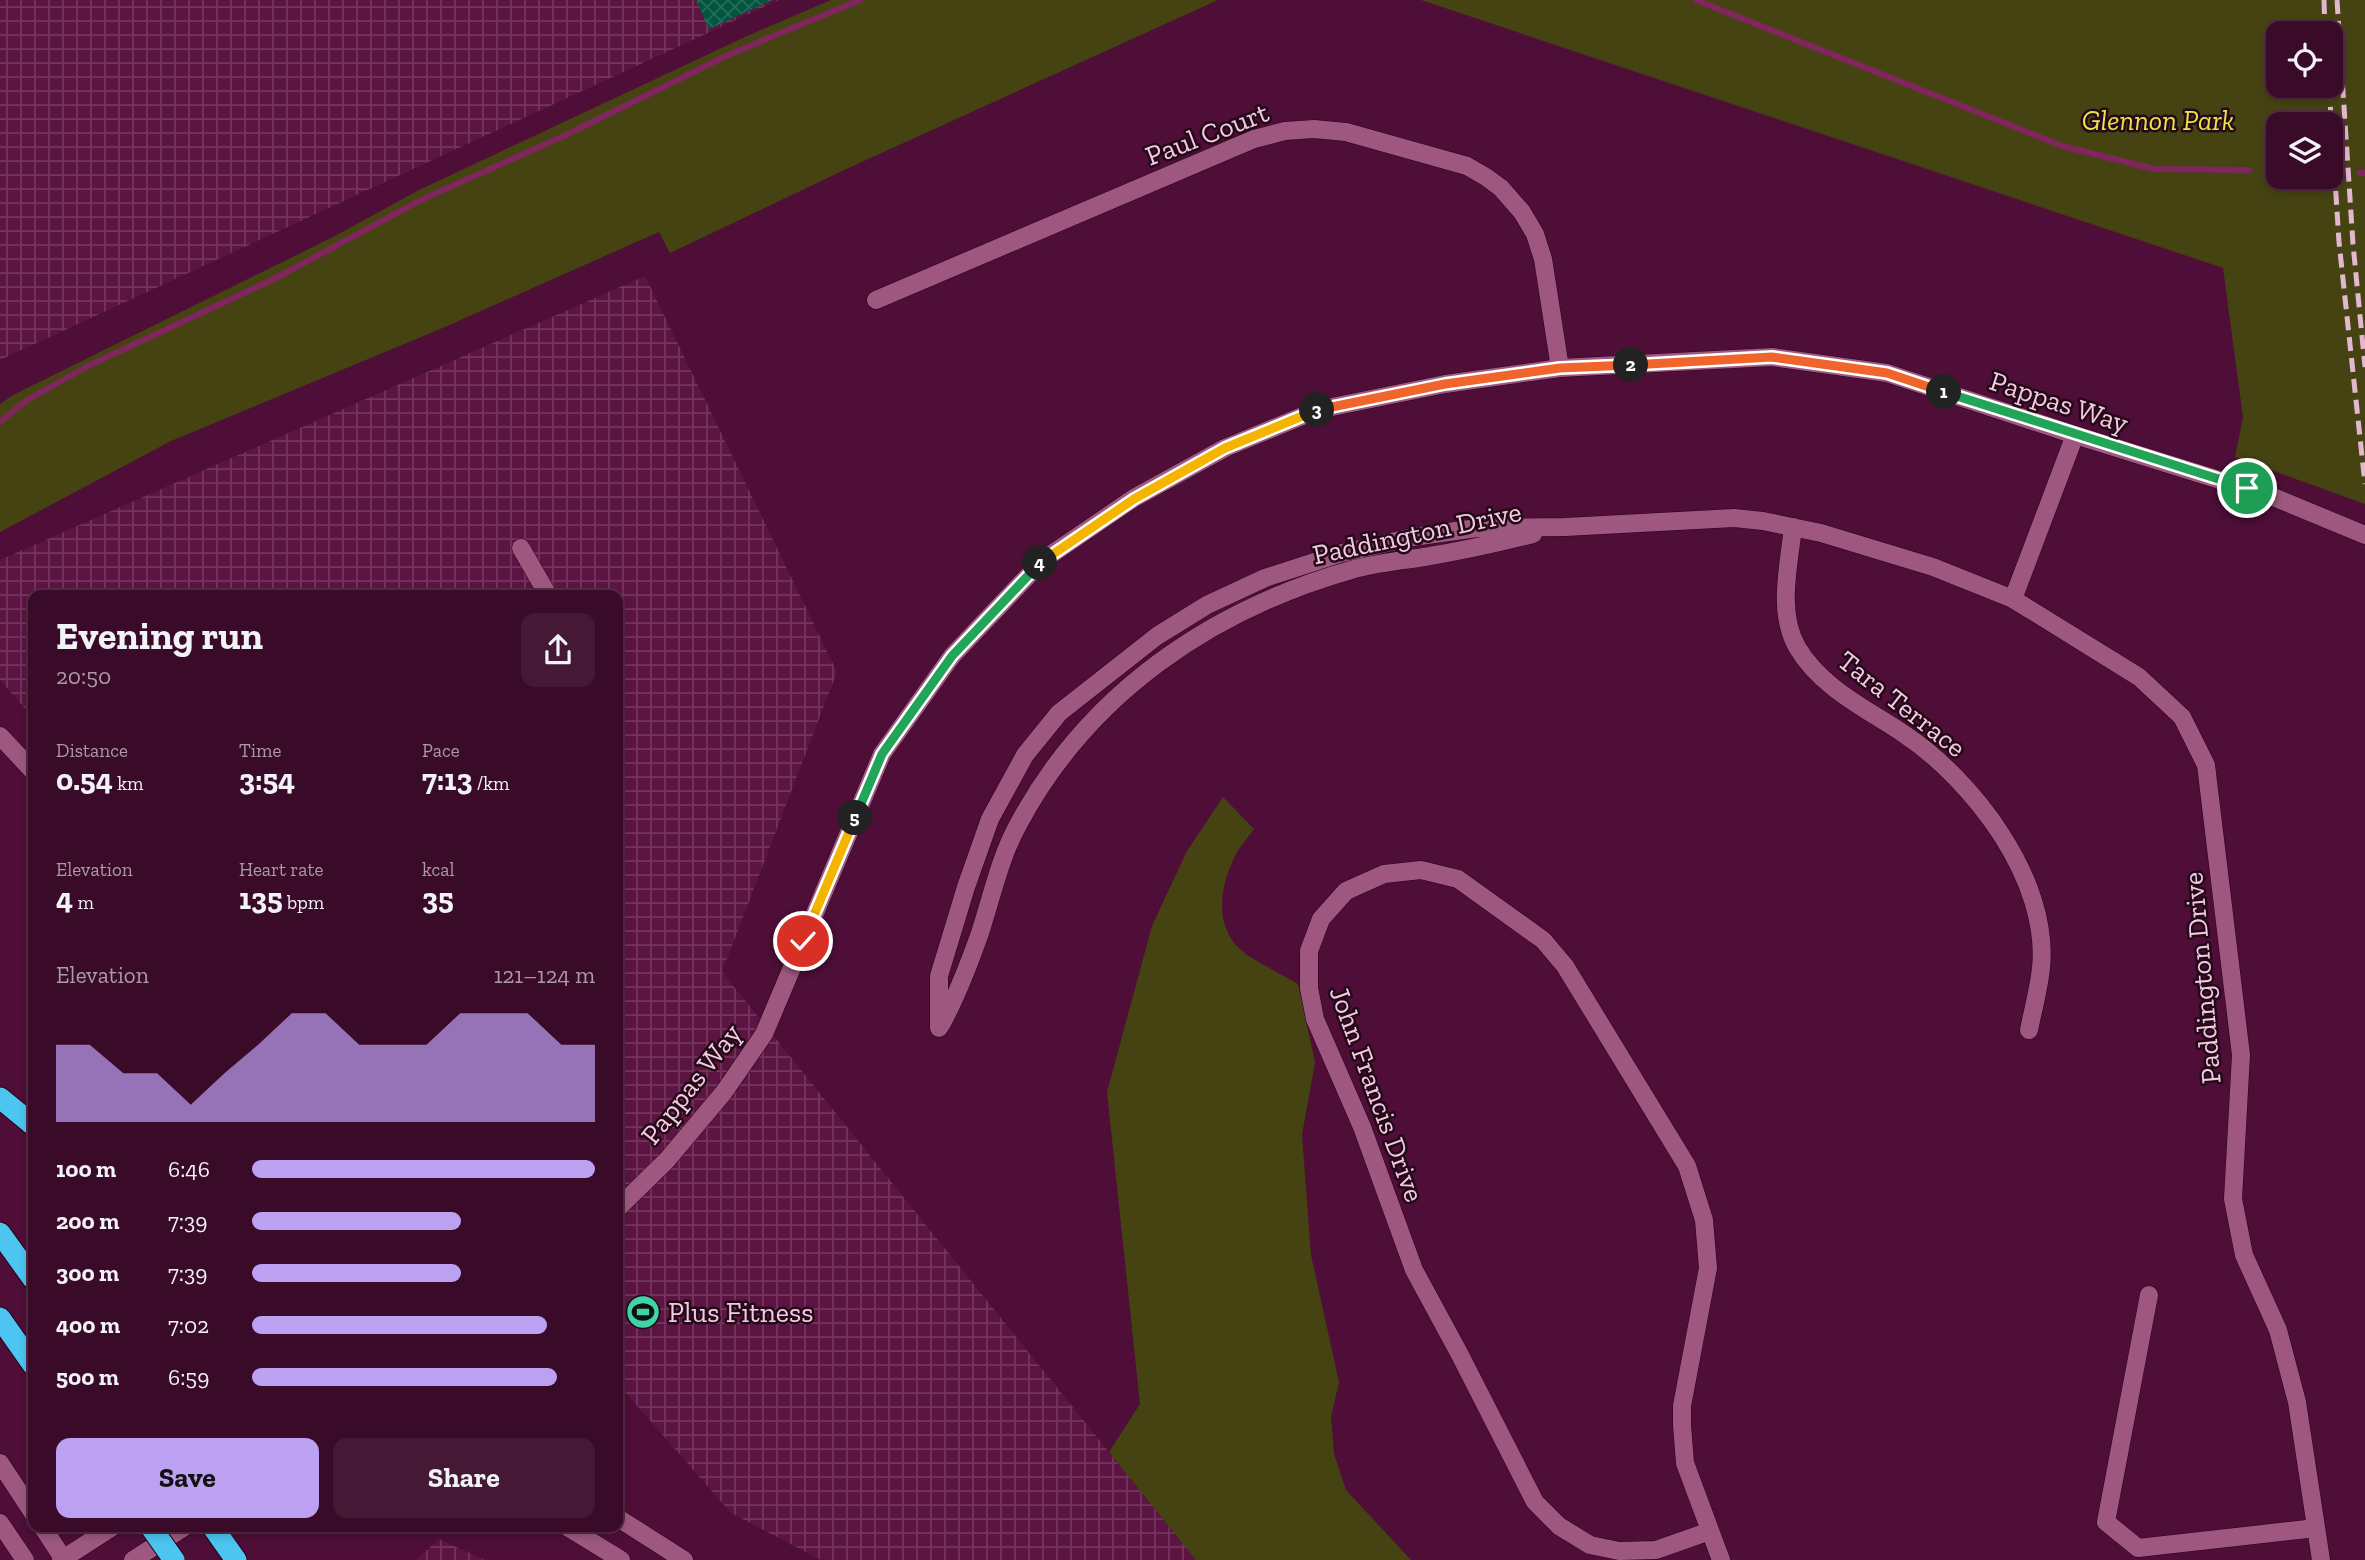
<!DOCTYPE html>
<html lang="en">
<head>
<meta charset="utf-8">
<style>
  :root { --surface:#3a0a29; --page:#451835; --text:#f1f3f6; --muted:#ab9aa8; --line:#542b46; --accent:#bca0f2 }
  body { margin:0; font-family:"Zilla Slab",serif; background:var(--page); color:var(--text); height:100vh; display:flex; flex-direction:column; font-size:26px; white-space:nowrap }
  * { box-sizing:border-box; margin:0 }
  p { font-size:23px; color:var(--muted) }
  .icon { flex:none; width:38px; height:38px; fill:none; stroke:currentColor; stroke-width:2; stroke-linecap:round; stroke-linejoin:round }
  .map { position:relative; flex:1; overflow:hidden }
  .drawer { position:absolute; left:28px; top:590px; width:595px; height:942px; display:flex; flex-direction:column; background:var(--surface); border-radius:14px; box-shadow:0 4px 10px #0003,0 0 0 2px var(--line) }
  .drawer>* { flex:none }
  .controls { position:absolute; left:2266px; top:21px; display:grid; gap:14px }
  .controls a { display:grid; place-items:center; width:77px; height:77px; border-radius:14px; background:var(--surface); box-shadow:0 4px 10px #0003,0 0 0 2px var(--line); font-size:35px }
  .pin { position:absolute; display:grid; place-items:center; width:60px; height:60px; color:#fff; margin:-30px; border:4px solid #fff; border-radius:50%; box-shadow:0 2px 7px #0007 }
  .km { position:absolute; width:35px; height:35px; margin:-18px; border-radius:50%; background:#222; color:#fff; font-size:19px; line-height:35px; text-align:center }
  .round { display:grid; place-items:center; flex:none; width:74px; height:74px; border-radius:14px; background:var(--page) }
  .headline { display:flex; align-items:center; justify-content:space-between; height:119px; padding:0 28px }
  h1 { font-size:38px; font-weight:800; line-height:52px }
  .stats { display:grid; grid-template-columns:repeat(3,1fr); gap:10px; height:119px; padding:7px 28px }
  .stats div { display:grid; align-content:center }
  .stats b { font-size:30px; font-weight:800 }
  .stats small { font-size:19px; font-weight:400 }
  .stats p { font-size:19px }
  .chart { height:196px; padding:14px 28px }
  .chart p { display:flex; justify-content:space-between }
  .chart svg { width:100%; height:126px; margin-top:7px; fill:var(--accent); opacity:.7 }
  .button { display:flex; gap:14px; margin-top:auto; padding:14px 28px }
  .button a { flex:1; height:80px; border-radius:14px; background:var(--accent); color:#111; font-size:28px; font-weight:800; line-height:80px; text-align:center }
  .button a+a { background:var(--page); color:var(--text) }
  ul { padding:0 28px; list-style:none; font-size:23px }
  li { display:grid; grid-template-columns:112px 84px 1fr; align-items:center; height:52px }
  li i { height:18px; border-radius:9px; background:var(--accent) }
  .map>svg:first-child { display:block }
</style>
</head>
<body>
<div class="map">
<svg width="2365" height="1560" viewBox="0 0 2365 1560">
  <defs>
    <pattern id="industrial-grid" width="8" height="8" patternUnits="userSpaceOnUse" patternTransform="scale(1.75)"><rect width="8" height="8" fill="#5c1442"/><path d="M0 4h8M4 0v8" fill="none" stroke="#74355d"/></pattern>
    <pattern id="building-cross-hatch" width="8" height="8" patternUnits="userSpaceOnUse" patternTransform="scale(1.75)"><rect width="8" height="8" fill="#00553d"/><path d="M0 0l8 8M0 8l8-8" fill="none" stroke="#266c59"/></pattern>
  </defs>
  <rect width="100%" height="100%" fill="#4e0e37"/>
  <!-- industrial -->
  <g fill="url(#industrial-grid)">
    <path d="M 0,0 L 779,0 L 0,360 Z"/>
    <path d="M 645,276 L 837,672 L 722,972 L 1196,1560 L 821,1560 L 731,1513 L 618,1384 L 618,595 L 33,595 L 33,718 L 0,680 L 0,560 Z"/>
    <path d="M 439,1539 L 485,1560 L 416,1560 Z"/>
  </g>
  <!-- park -->
  <g fill="#464313" fill-rule="evenodd">
    <path d="M 831,0 L 1218,0 L 842,171 L 670,253 L 659,232 L 438,330 L 171,441 L 0,532 L 0,404 L 13,395 L 335,236 L 419,190 L 747,36 Z"/>
    <path d="M 1421,0 L 2365,0 L 2365,504 L 2235,457 L 2243,417 L 2223,268 ZM 2278,33 L 2331,33 L 2331,86 L 2278,86 ZM 2278,124 L 2331,124 L 2331,177 L 2278,177 Z"/>
    <path d="M 1223,797 L 1254,829 C 1248,838 1240,846 1235,856 C 1219,888 1213,930 1246,954 C 1262,965 1281,974 1298,984 L 1315,1062 L 1302,1135 L 1311,1255 L 1339,1382 L 1331,1417 L 1334,1454 L 1346,1490 L 1411,1560 L 1196,1560 L 1109,1452 L 1140,1404 L 1107,1092 L 1152,926 L 1187,851 Z"/>
  </g>
  <g fill="none" stroke-linecap="round" stroke-linejoin="round">
    <!-- stream -->
    <g stroke="#80255e" stroke-width="6">
      <path d="M 1696,0 L 2062,146 L 2154,169 L 2249,170"/>
      <path d="M 2360,173 L 2365,173"/>
      <path d="M 0,422 L 27,400 L 88,366 L 274,279 L 421,200 L 568,134 L 728,55 L 860,0"/>
    </g>
  </g>
  <!-- building -->
  <path fill="url(#building-cross-hatch)" d="M 696,0 L 772,0 L 709,29 Z"/>
  <g fill="none" stroke-linecap="round" stroke-linejoin="round">
    <!-- minor casing -->
    <g stroke="#2c001c" stroke-width="19">
      <g id="minor">
        <path d="M 876,300 L 1254,139 L 1285,131 L 1314,129 L 1346,132 L 1467,166 L 1486,177 L 1501,188 L 1522,212 L 1535,234 L 1543,259 L 1560,368"/>
        <path d="M 1793,527 C 1789,565 1777,612 1797,647 C 1821,688 1867,709 1904,734 C 1973,780 2050,880 2041,968 C 2039,988 2033,1010 2029,1030"/>
        <path d="M 521,548 L 548,595"/>
        <path d="M 2013,599 L 2075,435"/>
        <path d="M 941,1025 C 957,996 969,964 980,933 C 992,896 1000,857 1019,823 C 1089,693 1211,610 1351,570 C 1375,563 1400,561 1424,557 C 1461,551 1497,543 1533,534"/>
        <path d="M 939,1028 L 939,976 L 966,887 L 990,819 L 1025,755 L 1059,713 L 1157,636 L 1207,605 L 1265,578 L 1342,553 L 1413,537 L 1477,528 L 1565,527 L 1734,518 L 1763,521 L 1821,533 L 1933,567 L 2013,599 L 2139,677 L 2182,717 L 2206,765 L 2241,1055 L 2233,1199 L 2244,1255 L 2278,1330 L 2297,1402 L 2321,1560"/>
        <path d="M 2149,1295 L 2106,1522 L 2138,1548 L 2316,1528"/>
        <path d="M 1710,1531 L 1656,1550 L 1619,1551 L 1590,1545 L 1559,1526 L 1535,1502 L 1459,1353 L 1414,1270 L 1362,1127 L 1315,1019 L 1309,988 L 1309,951 L 1321,919 L 1346,891 L 1384,874 L 1421,870 L 1458,879 L 1543,940 L 1565,966 L 1687,1166 L 1704,1220 L 1708,1268 L 1682,1406 L 1682,1425 L 1685,1463 L 1721,1560"/>
      </g>
    </g>
    <!-- tertiary casing -->
    <g stroke="#2c001c" stroke-width="19">
      <g id="tertiary">
        <path d="M 0,736 L 33,771"/>
        <path d="M 618,1208 L 667,1160 L 724,1092 L 764,1034 L 882,754 L 952,656 L 1043,560 L 1134,498 L 1225,448 L 1317,410 L 1445,384 L 1560,368 L 1772,357 L 1887,373 L 2075,435 L 2271,496 L 2365,535"/>
        <path d="M 0,1463 L 33,1513"/>
        <path d="M 618,1518 L 684,1560"/>
        <path d="M 0,1523 L 25,1560"/>
        <path d="M 42,1526 L 64,1560"/>
        <path d="M 566,1526 L 621,1560"/>
        <path d="M 61,1560 L 114,1526"/>
        <path d="M 133,1560 L 186,1526"/>
      </g>
    </g>
    <!-- motorway casing -->
    <g stroke="#2c001c" stroke-width="23">
      <g id="motorway">
        <path d="M 0,1098 L 33,1125"/>
        <path d="M 0,1233 L 33,1279"/>
        <path d="M 0,1318 L 33,1365"/>
        <path d="M 212,1526 L 236,1560"/>
      </g>
    </g>
    <!-- minor -->
    <use href="#minor" stroke="#9e587f" stroke-width="18"/>
    <!-- tertiary -->
    <use href="#tertiary" stroke="#9e587f" stroke-width="18"/>
    <!-- motorway -->
    <use href="#motorway" stroke="#4cc5f1" stroke-width="21"/>
    <!-- rail -->
    <g stroke="#e2b8cf" stroke-width="5" stroke-dasharray="14 7" stroke-linecap="butt">
      <path d="M 2324,0 L 2325,33"/>
      <path d="M 2337,0 L 2353,244 L 2365,367"/>
      <path d="M 2329,86 L 2339,242 L 2365,484"/>
    </g>
    <!-- motorway-bridge casing -->
    <g stroke="#2c001c" stroke-width="23" stroke-linecap="butt">
      <path id="motorway-bridge" d="M 150,1526 L 174,1560"/>
    </g>
    <!-- motorway-bridge -->
    <use href="#motorway-bridge" stroke="#4cc5f1" stroke-width="21"/>
  </g>
  <g fill="none" stroke-linecap="round" stroke-linejoin="round">
    <!-- split-1 casing -->
    <g stroke="#fff" stroke-width="14">
      <path id="split-1" d="M 1944,392 L 2247,488"/>
    </g>
    <!-- split-2 casing -->
    <g stroke="#fff" stroke-width="14">
      <path id="split-2" d="M 1631,365 L 1772,357 L 1887,373 L 1944,392"/>
    </g>
    <!-- split-3 casing -->
    <g stroke="#fff" stroke-width="14">
      <path id="split-3" d="M 1317,410 L 1445,384 L 1560,368 L 1631,365"/>
    </g>
    <!-- split-4 casing -->
    <g stroke="#fff" stroke-width="14">
      <path id="split-4" d="M 1040,563 L 1134,499 L 1225,448 L 1317,410"/>
    </g>
    <!-- split-5 casing -->
    <g stroke="#fff" stroke-width="14">
      <path id="split-5" d="M 855,818 L 882,754 L 952,656 L 1040,563"/>
    </g>
    <!-- split-6 casing -->
    <g stroke="#fff" stroke-width="14">
      <path id="split-6" d="M 803,941 L 855,818"/>
    </g>
    <!-- split-1 -->
    <use href="#split-1" stroke="#22a559" stroke-width="9"/>
    <!-- split-2 -->
    <use href="#split-2" stroke="#f0652b" stroke-width="9"/>
    <!-- split-3 -->
    <use href="#split-3" stroke="#f0652b" stroke-width="9"/>
    <!-- split-4 -->
    <use href="#split-4" stroke="#f5b400" stroke-width="9"/>
    <!-- split-5 -->
    <use href="#split-5" stroke="#22a559" stroke-width="9"/>
    <!-- split-6 -->
    <use href="#split-6" stroke="#f5b400" stroke-width="9"/>
  </g>
  <!-- icons -->
  <defs>
    <g id="stadium-disc" transform="scale(1.75)"><circle r="9.5" fill="#3ed4a3" stroke="#240919"/><path d="M0-5a6.5 5 0 1 0 0 10a6.5 5 0 1 0 0-10ZM-3.5-1.8h7v3.6h-7Z" fill="#111"/></g>
  </defs>
  <g fill-rule="evenodd">
    <use href="#stadium-disc" x="643" y="1312"/>
  </g>
  <g text-anchor="middle" dominant-baseline="central" stroke-width="5" stroke-linejoin="round" paint-order="stroke">
    <!-- park labels -->
    <g font-size="28" font-style="italic" fill="#ebe346" stroke="#240919">
      <text x="2158" y="120">Glennon Park</text>
    </g>
    <!-- street labels -->
    <g font-size="28" fill="#f3cbe0" stroke="#240919">
      <text transform="translate(1207 134) rotate(-21)">Paul Court</text>
      <text transform="translate(2059 402) rotate(18)">Pappas Way</text>
      <text transform="translate(1417 533) rotate(-12)">Paddington Drive</text>
      <text transform="translate(1902 704) rotate(38)">Tara Terrace</text>
      <text transform="translate(2202 978) rotate(-95)">Paddington Drive</text>
      <text transform="translate(691 1084) rotate(-52)">Pappas Way</text>
      <text transform="translate(1377 1094) rotate(70)">John Francis Drive</text>
    </g>
    <!-- poi labels -->
    <g font-size="28" fill="#f3cbe0" stroke="#240919" text-anchor="start">
      <text x="668" y="1312">Plus Fitness</text>
    </g>
  </g>
</svg>
<div class="controls">
<a><svg class="icon" aria-label="locate" viewBox="0 0 24 24"><circle cx="12" cy="12" r="6"/><path d="M12 2v4M12 18v4M2 12h4M18 12h4"/></svg></a>
<a><svg class="icon" aria-label="layers" viewBox="0 0 24 24"><path d="M12 4l9 5-9 5-9-5zM3 14l9 5 9-5"/></svg></a>
</div>
<div class="pin" style="left:2247px;top:488px;background:#1e9e55"><svg class="icon" aria-label="arrive" viewBox="0 0 24 24"><path d="M6 21V4h12l-3 4 3 4H6"/></svg></div>
<div class="pin" style="left:803px;top:941px;background:#d93025"><svg class="icon" aria-label="check" viewBox="0 0 24 24"><path d="M5 12l5 5 9-10"/></svg></div>
<b class="km" style="left:1944px;top:392px">1</b>
<b class="km" style="left:1631px;top:365px">2</b>
<b class="km" style="left:1317px;top:410px">3</b>
<b class="km" style="left:1040px;top:563px">4</b>
<b class="km" style="left:855px;top:818px">5</b>
<section class="drawer">
<div class="headline"><div><h1>Evening run</h1><p>20:50</p></div><a class="round"><svg class="icon" aria-label="share" viewBox="0 0 24 24"><path d="M12 15V3M7 8l5-5 5 5M5 13v7h14v-7"/></svg></a></div>
<div class="stats">
<div><p>Distance</p><b>0.54<small> km</small></b></div>
<div><p>Time</p><b>3:54</b></div>
<div><p>Pace</p><b>7:13<small> /km</small></b></div>
</div>
<div class="stats">
<div><p>Elevation</p><b>4<small> m</small></b></div>
<div><p>Heart rate</p><b>135<small> bpm</small></b></div>
<div><p>kcal</p><b>35</b></div>
</div>
<div class="chart"><p><span>Elevation</span>121–124 m</p>
<svg viewBox="0 0 160 44" preserveAspectRatio="none"><path d="M0 44V17L10 17L20 27L30 27L40 38L50 27L60 17L70 6L80 6L90 17L100 17L110 17L120 6L130 6L140 6L150 17L160 17V44z"/></svg>
</div>
<ul>
<li><b>100 m</b>6:46<i style="width:100%"></i></li>
<li><b>200 m</b>7:39<i style="width:61%"></i></li>
<li><b>300 m</b>7:39<i style="width:61%"></i></li>
<li><b>400 m</b>7:02<i style="width:86%"></i></li>
<li><b>500 m</b>6:59<i style="width:89%"></i></li>
</ul>
<div class="button"><a>Save</a><a>Share</a></div>
</section>
</div>
</body>
</html>
